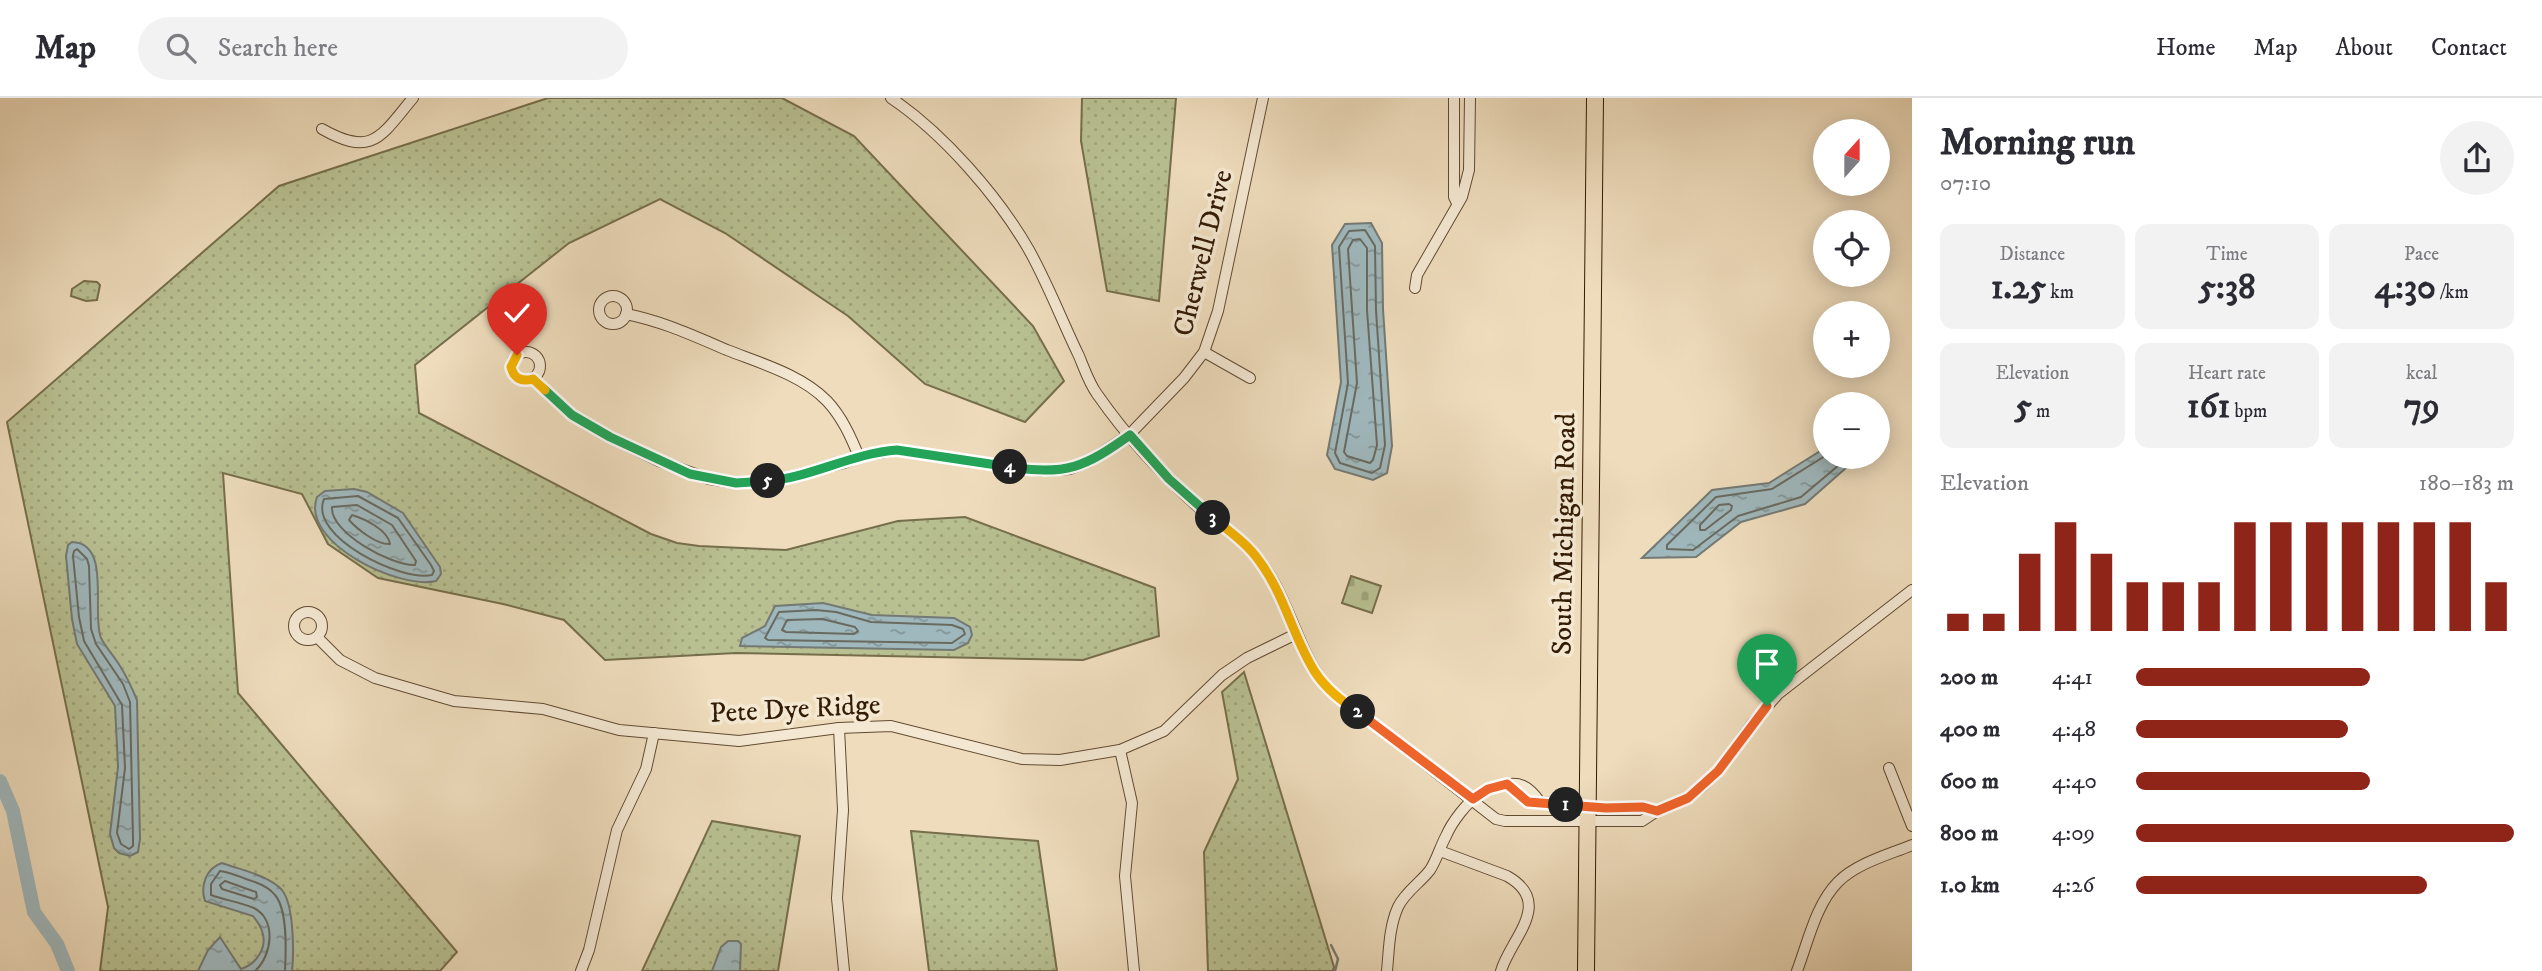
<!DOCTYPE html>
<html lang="en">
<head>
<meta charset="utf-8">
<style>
  :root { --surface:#fff; --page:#f2f2f3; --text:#2b2b33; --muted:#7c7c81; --line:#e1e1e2; --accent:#8f2418 }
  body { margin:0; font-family:"IM FELL DW Pica",serif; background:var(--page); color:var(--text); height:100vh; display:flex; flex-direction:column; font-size:26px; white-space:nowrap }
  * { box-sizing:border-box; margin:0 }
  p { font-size:23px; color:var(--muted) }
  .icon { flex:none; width:38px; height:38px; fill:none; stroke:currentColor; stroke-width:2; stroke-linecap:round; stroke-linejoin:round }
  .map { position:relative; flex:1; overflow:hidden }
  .side { display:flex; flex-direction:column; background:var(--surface); width:630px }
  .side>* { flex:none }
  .needle { width:46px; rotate:21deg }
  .buttons { position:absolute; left:1813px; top:21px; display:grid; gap:14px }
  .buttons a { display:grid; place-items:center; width:77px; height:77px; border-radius:50%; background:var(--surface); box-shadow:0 4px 18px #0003; font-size:35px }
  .pin { position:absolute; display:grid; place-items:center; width:60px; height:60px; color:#fff; margin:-72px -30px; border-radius:50% 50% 50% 0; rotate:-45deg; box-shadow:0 0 7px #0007 }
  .pin .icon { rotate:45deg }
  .km { position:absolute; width:35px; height:35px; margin:-18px; border-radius:50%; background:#222; color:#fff; font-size:19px; line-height:35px; text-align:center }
  .round { display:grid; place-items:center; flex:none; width:74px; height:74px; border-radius:37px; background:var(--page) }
  .headline { display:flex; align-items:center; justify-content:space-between; height:119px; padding:0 28px }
  h1 { font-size:38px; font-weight:700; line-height:52px }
  .metrics { display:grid; grid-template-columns:repeat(3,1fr); gap:10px; height:119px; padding:7px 28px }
  .metrics div { display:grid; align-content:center; border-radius:14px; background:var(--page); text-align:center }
  .metrics b { font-size:35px; font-weight:700 }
  .metrics small { font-size:19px; font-weight:400 }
  .metrics p { font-size:19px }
  .chart { height:196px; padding:14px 28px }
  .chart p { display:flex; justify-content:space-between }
  .chart svg { width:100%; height:126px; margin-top:7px; stroke:var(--accent); stroke-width:6 }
  ul { padding:0 28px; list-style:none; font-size:23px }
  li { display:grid; grid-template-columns:112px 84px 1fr; align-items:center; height:52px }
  li i { height:18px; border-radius:9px; background:var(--accent) }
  header { display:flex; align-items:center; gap:42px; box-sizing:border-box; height:98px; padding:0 35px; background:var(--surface); border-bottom:2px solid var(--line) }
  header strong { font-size:33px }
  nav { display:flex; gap:38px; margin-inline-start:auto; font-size:24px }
  .search { width:490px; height:63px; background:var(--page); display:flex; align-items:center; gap:18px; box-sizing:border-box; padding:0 24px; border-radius:38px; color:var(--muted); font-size:26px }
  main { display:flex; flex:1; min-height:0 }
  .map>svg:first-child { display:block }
</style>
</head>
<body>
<header>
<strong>Map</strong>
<div class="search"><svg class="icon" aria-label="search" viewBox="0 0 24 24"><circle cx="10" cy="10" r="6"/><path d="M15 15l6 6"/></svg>Search here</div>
<nav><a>Home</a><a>Map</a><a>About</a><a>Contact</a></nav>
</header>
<main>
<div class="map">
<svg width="1912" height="873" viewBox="0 0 1912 873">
  <defs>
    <pattern id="grass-dots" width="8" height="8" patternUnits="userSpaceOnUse" patternTransform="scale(1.75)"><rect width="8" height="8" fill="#b8c092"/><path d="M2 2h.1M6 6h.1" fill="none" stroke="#9fa47c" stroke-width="1.8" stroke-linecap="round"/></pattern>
    <pattern id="cemetery-stones" width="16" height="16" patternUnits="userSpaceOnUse" patternTransform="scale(1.75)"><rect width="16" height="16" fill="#b8c092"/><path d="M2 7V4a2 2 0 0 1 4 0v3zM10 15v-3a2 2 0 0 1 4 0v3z" fill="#9fa47c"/></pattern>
    <pattern id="water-ripples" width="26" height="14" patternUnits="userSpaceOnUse" patternTransform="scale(1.75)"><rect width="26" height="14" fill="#9fb8bd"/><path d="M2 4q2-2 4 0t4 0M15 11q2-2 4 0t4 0" fill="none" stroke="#829597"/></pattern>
  </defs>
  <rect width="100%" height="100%" fill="#eedcbc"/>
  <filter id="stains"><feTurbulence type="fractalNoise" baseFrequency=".00286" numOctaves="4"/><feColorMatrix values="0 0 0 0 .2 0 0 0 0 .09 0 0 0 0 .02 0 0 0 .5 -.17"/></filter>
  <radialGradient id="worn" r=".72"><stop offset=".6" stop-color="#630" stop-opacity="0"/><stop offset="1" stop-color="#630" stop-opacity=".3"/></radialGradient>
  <!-- grass -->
  <g fill="url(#grass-dots)" stroke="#766e4b" stroke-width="2">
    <path d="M 548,0 L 782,0 L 854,38 L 1033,228 L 1064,283 L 1025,324 L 925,286 L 848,218 L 725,135 L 660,101 L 569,145 L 415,267 L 419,315 L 651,436 L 677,445 L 699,448 L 786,452 L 898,423 L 965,419 L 1155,490 L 1159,538 L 1083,562 L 736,555 L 605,562 L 564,522 L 503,506 L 378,480 L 328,446 L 302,396 L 223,375 L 238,595 L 457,854 L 440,873 L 100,873 L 108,809 L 7,324 L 279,88 Z"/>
    <path d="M 1082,0 L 1176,0 L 1159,203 L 1107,193 L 1081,43 Z"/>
    <path d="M 84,183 L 97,184 L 100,187 L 97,202 L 86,203 L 71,198 L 72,191 Z"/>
    <path d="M 1244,574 L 1334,869 L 1333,873 L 1208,873 L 1204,754 L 1238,681 L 1222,594 Z"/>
    <path d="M 712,723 L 800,738 L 778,873 L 642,873 Z"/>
    <path d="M 911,733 L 1038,743 L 1057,873 L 929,873 Z"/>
  </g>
  <!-- cemetery -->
  <path fill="url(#cemetery-stones)" stroke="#766e4b" stroke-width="2" d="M 1351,478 L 1381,488 L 1372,515 L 1342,505 Z"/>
  <!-- water -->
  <g fill="url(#water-ripples)" stroke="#747973" stroke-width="2">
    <path d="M 1371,125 L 1382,145 L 1383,211 L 1392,348 L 1387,375 L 1373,382 L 1335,371 L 1327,357 L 1341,284 L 1332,147 L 1345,126 Z"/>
    <path d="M 1825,350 L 1825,359 L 1848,359 L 1846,370 L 1805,406 L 1741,424 L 1696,459 L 1642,460 L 1712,392 L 1769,385 Z"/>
    <path d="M 354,391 L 367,394 L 403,415 L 440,469 L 441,476 L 436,483 C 400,492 300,445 317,399 L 325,393 Z"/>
    <path d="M 72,444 C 112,445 91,515 101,540 C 106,550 114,558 120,568 C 127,579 132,590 137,602 L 140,741 L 138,754 L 130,758 L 119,755 L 114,750 L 110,736 L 118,669 L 115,608 L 77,546 L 72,521 L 66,458 L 68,447 Z"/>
    <path d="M 823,505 L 872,517 L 954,520 L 970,529 L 972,537 L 968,545 L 954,552 L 740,548 L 742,540 L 765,528 L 775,508 Z"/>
    <path d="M 222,765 C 241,772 268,777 282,792 C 294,807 294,854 292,873 L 198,873 L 208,852 L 220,839 L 241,871 C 256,866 268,850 262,833 C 261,828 256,822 253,818 L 205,803 C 200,788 206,770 222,765 Z"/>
    <path d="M 728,843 L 738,843 L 741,846 L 740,873 L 712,873 L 721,849 Z"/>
  </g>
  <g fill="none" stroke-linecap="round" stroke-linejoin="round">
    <!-- shore -->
    <g stroke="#696a60" stroke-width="2">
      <path d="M 1365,132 L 1375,148 L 1376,212 L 1385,347 L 1380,370 L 1372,375 L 1340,365 L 1335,355 L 1348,285 L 1339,149 L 1349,133 Z"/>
      <path d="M 1360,141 L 1367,150 L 1367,212 L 1377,347 L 1373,362 L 1370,365 L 1347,358 L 1344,354 L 1357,285 L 1348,151 L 1353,142 Z"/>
      <path d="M 1825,358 L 1772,391 L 1716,399 L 1667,447 L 1667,451 L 1693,452 L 1738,418 L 1801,399 L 1839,367 L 1841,359"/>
      <path d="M 358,398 L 398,420 L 431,467 L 434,473 L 432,477 C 402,484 308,439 324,401 Z"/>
      <path d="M 1729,406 L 1732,408 L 1731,412 L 1705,432 L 1700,432 L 1700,427 L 1719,407 Z"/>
      <path d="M 357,407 L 392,427 L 416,463 L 415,467 C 392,468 330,435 332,409 Z"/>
      <path d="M 352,417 C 365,421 388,432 390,446 C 377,447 357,431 349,422 Z"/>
      <path d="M 77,451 L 87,461 L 89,468 L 91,531 L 96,546 L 123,586 L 130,604 L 133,741 L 133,748 L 129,751 L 121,746 L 117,735 L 125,670 L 122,607 L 84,543 L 79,519 L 73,458 L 74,453 Z"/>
      <path d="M 816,512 L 836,514 L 871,524 L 952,527 L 963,531 L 965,536 L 952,545 L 768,542 L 765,540 L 779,514 Z"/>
      <path d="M 822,521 L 855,529 L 858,533 L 854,536 L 786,534 L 782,532 L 787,522 Z"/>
      <path d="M 225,783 L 256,794 L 257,799 L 254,801 L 222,791 L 220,787 Z"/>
      <path d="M 255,873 C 272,858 277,822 254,810 C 240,804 224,802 211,797 L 211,786 L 220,773 C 229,774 238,778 246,781 C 256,784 269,789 275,797 C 288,812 286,854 285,873"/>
    </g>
    <!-- stream -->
    <path stroke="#747973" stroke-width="2.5" d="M 1331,847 L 1338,861 L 1335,873"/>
    <!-- river -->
    <path stroke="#9fb8bd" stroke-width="14" d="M 0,683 L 13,713 L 34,814 L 57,846 L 68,873"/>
    <!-- minor casing -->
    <g stroke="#624b32" stroke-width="12">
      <g id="minor">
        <path d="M 891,0 C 943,35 998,98 1029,152 C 1048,186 1062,223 1079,258 C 1084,270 1089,285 1097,296 C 1125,336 1160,375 1196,407 C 1214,423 1236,436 1253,454 C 1288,493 1295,548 1326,589 L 1496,721 L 1505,723 L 1642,723 L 1657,713 L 1688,700 L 1703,688 L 1718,673 L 1752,626 L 1778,596 L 1912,492"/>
        <path d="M 1454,0 L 1454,99 L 1457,105"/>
        <path d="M 322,31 C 373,60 381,38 413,0"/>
        <path d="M 1415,190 L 1417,177 L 1462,99 L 1469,72 L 1470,0"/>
        <circle cx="613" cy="212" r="14"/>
        <path d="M 626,216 C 662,223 694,238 727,252 C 760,265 802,277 827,303 C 842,319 851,339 859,359"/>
        <circle cx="526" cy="268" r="14"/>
        <path d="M 1204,254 L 1250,280"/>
        <path d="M 533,281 L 572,317 L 610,339 L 659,363 L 709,381 L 736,385 L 777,382 L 844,365 L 862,358 L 897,352 L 1042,373 L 1070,371 L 1088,364 L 1130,336 L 1184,280 L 1204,254 L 1218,213 L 1263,0"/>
        <circle cx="308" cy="528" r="14"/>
        <path d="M 317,539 L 340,562 L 375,580 L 454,603 L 543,611 L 619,632 L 739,643 L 839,630 L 891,628 L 1022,661 L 1060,662 L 1120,652 L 1164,633 L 1222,577 L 1247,560 L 1296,536"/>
        <path d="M 839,630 L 843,712 L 837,800 L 844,873"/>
        <path d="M 1120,652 L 1132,705 L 1125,778 L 1134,873"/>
        <path d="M 1889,670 L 1912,728"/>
        <path d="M 1507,686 L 1528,704 L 1540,704"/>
        <path d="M 1440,753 L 1507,778 C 1555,805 1510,841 1501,873"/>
        <path d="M 581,873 L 589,852 L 617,732 L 646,671 L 654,635"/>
        <path d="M 1387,873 C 1389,852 1389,829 1398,809 C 1405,794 1420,785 1430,772 C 1437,761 1440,749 1446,738 C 1452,724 1467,704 1480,696 C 1486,691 1493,690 1500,688 C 1519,682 1529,688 1540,704 L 1606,710 L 1643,709 L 1657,713"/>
        <path d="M 1797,873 C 1808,844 1816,806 1838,784 C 1857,765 1888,757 1912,747"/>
      </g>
    </g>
    <!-- primary casing -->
    <g stroke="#331b04" stroke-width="18">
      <path id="primary" d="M 1586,873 L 1595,0"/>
    </g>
    <!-- minor -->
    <use href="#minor" stroke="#f4e8d3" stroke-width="10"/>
    <!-- primary -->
    <use href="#primary" stroke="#eedcbc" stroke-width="16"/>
  </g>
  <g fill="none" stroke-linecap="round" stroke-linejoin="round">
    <!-- split-1 casing -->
    <g stroke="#fff" stroke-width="14">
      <path id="split-1" d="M 1566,707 L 1606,710 L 1643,709 L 1657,713 L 1688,700 L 1718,673 L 1767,608"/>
    </g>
    <!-- split-2 casing -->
    <g stroke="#fff" stroke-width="14">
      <path id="split-2" d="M 1358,614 L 1473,701 L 1488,691 L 1507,686 L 1528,704 L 1566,707"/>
    </g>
    <!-- split-3 casing -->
    <g stroke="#fff" stroke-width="14">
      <path id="split-3" d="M 1213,420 C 1229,433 1248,446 1260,464 C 1285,498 1293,539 1315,574 C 1326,591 1342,603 1358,614"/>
    </g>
    <!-- split-4 casing -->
    <g stroke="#fff" stroke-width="14">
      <path id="split-4" d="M 1010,369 C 1066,378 1085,369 1130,337 L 1169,381 L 1213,420"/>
    </g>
    <!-- split-5 casing -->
    <g stroke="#fff" stroke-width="14">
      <path id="split-5" d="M 768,383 C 812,379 853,355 897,352 L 1010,369"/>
    </g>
    <!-- split-6 casing -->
    <g stroke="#fff" stroke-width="14">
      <path id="split-6" d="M 545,292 L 572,317 L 610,339 L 690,376 L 736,385 L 768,383"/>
    </g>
    <!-- split-7 casing -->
    <g stroke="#fff" stroke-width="14">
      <path id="split-7" d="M 517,257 L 511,269 C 514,281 522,284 533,281 L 545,292"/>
    </g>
    <!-- split-1 -->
    <use href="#split-1" stroke="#f0652b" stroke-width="9"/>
    <!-- split-2 -->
    <use href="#split-2" stroke="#f0652b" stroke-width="9"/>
    <!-- split-3 -->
    <use href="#split-3" stroke="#f5b400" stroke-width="9"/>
    <!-- split-4 -->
    <use href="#split-4" stroke="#22a559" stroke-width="9"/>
    <!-- split-5 -->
    <use href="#split-5" stroke="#22a559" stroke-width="9"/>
    <!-- split-6 -->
    <use href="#split-6" stroke="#22a559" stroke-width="9"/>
    <!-- split-7 -->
    <use href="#split-7" stroke="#f5b400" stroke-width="9"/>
  </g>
  <g text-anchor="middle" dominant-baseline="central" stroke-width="7" stroke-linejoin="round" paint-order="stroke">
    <!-- street labels -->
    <g font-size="28" fill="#331b04" stroke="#f4e8d3">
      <text transform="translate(1203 155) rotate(-76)">Cherwell Drive</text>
      <text transform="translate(1564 436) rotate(-89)">South Michigan Road</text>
      <text transform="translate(795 611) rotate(-3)">Pete Dye Ridge</text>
    </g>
  </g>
  <rect width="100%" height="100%" filter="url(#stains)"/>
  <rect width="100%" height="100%" fill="url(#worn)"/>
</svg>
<div class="buttons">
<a><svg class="needle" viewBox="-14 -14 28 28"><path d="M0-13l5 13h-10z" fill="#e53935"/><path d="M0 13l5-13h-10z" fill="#7c7c81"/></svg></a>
<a><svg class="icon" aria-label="locate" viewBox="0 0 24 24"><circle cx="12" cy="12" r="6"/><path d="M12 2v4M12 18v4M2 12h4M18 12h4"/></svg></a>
<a>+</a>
<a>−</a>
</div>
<div class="pin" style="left:1767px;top:608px;background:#1e9e55"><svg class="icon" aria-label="arrive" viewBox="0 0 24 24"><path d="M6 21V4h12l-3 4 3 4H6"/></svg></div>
<div class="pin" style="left:517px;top:257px;background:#d93025"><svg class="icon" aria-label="check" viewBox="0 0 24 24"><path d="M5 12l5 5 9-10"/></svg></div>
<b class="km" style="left:1566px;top:707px">1</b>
<b class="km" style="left:1358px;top:614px">2</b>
<b class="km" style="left:1213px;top:420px">3</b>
<b class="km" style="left:1010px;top:369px">4</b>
<b class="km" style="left:768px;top:383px">5</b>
</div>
<section class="side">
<div class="headline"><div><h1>Morning run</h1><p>07:10</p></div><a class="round"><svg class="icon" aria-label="share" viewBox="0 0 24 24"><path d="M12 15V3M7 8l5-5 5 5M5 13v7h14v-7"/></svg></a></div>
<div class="metrics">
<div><p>Distance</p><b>1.25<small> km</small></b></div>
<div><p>Time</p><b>5:38</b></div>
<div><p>Pace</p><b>4:30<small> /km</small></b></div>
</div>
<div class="metrics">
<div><p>Elevation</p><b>5<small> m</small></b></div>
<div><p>Heart rate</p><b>161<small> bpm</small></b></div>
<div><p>kcal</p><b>79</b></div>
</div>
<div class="chart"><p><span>Elevation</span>180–183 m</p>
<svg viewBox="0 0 160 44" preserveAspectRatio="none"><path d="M5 44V38M15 44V38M25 44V17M35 44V6M45 44V17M55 44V27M65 44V27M75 44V27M85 44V6M95 44V6M105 44V6M115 44V6M125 44V6M135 44V6M145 44V6M155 44V27"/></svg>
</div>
<ul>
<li><b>200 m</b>4:41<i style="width:62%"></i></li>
<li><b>400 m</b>4:48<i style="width:56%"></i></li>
<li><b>600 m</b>4:40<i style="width:62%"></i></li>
<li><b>800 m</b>4:09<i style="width:100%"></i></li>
<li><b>1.0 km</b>4:26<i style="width:77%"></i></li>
</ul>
</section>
</main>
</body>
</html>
